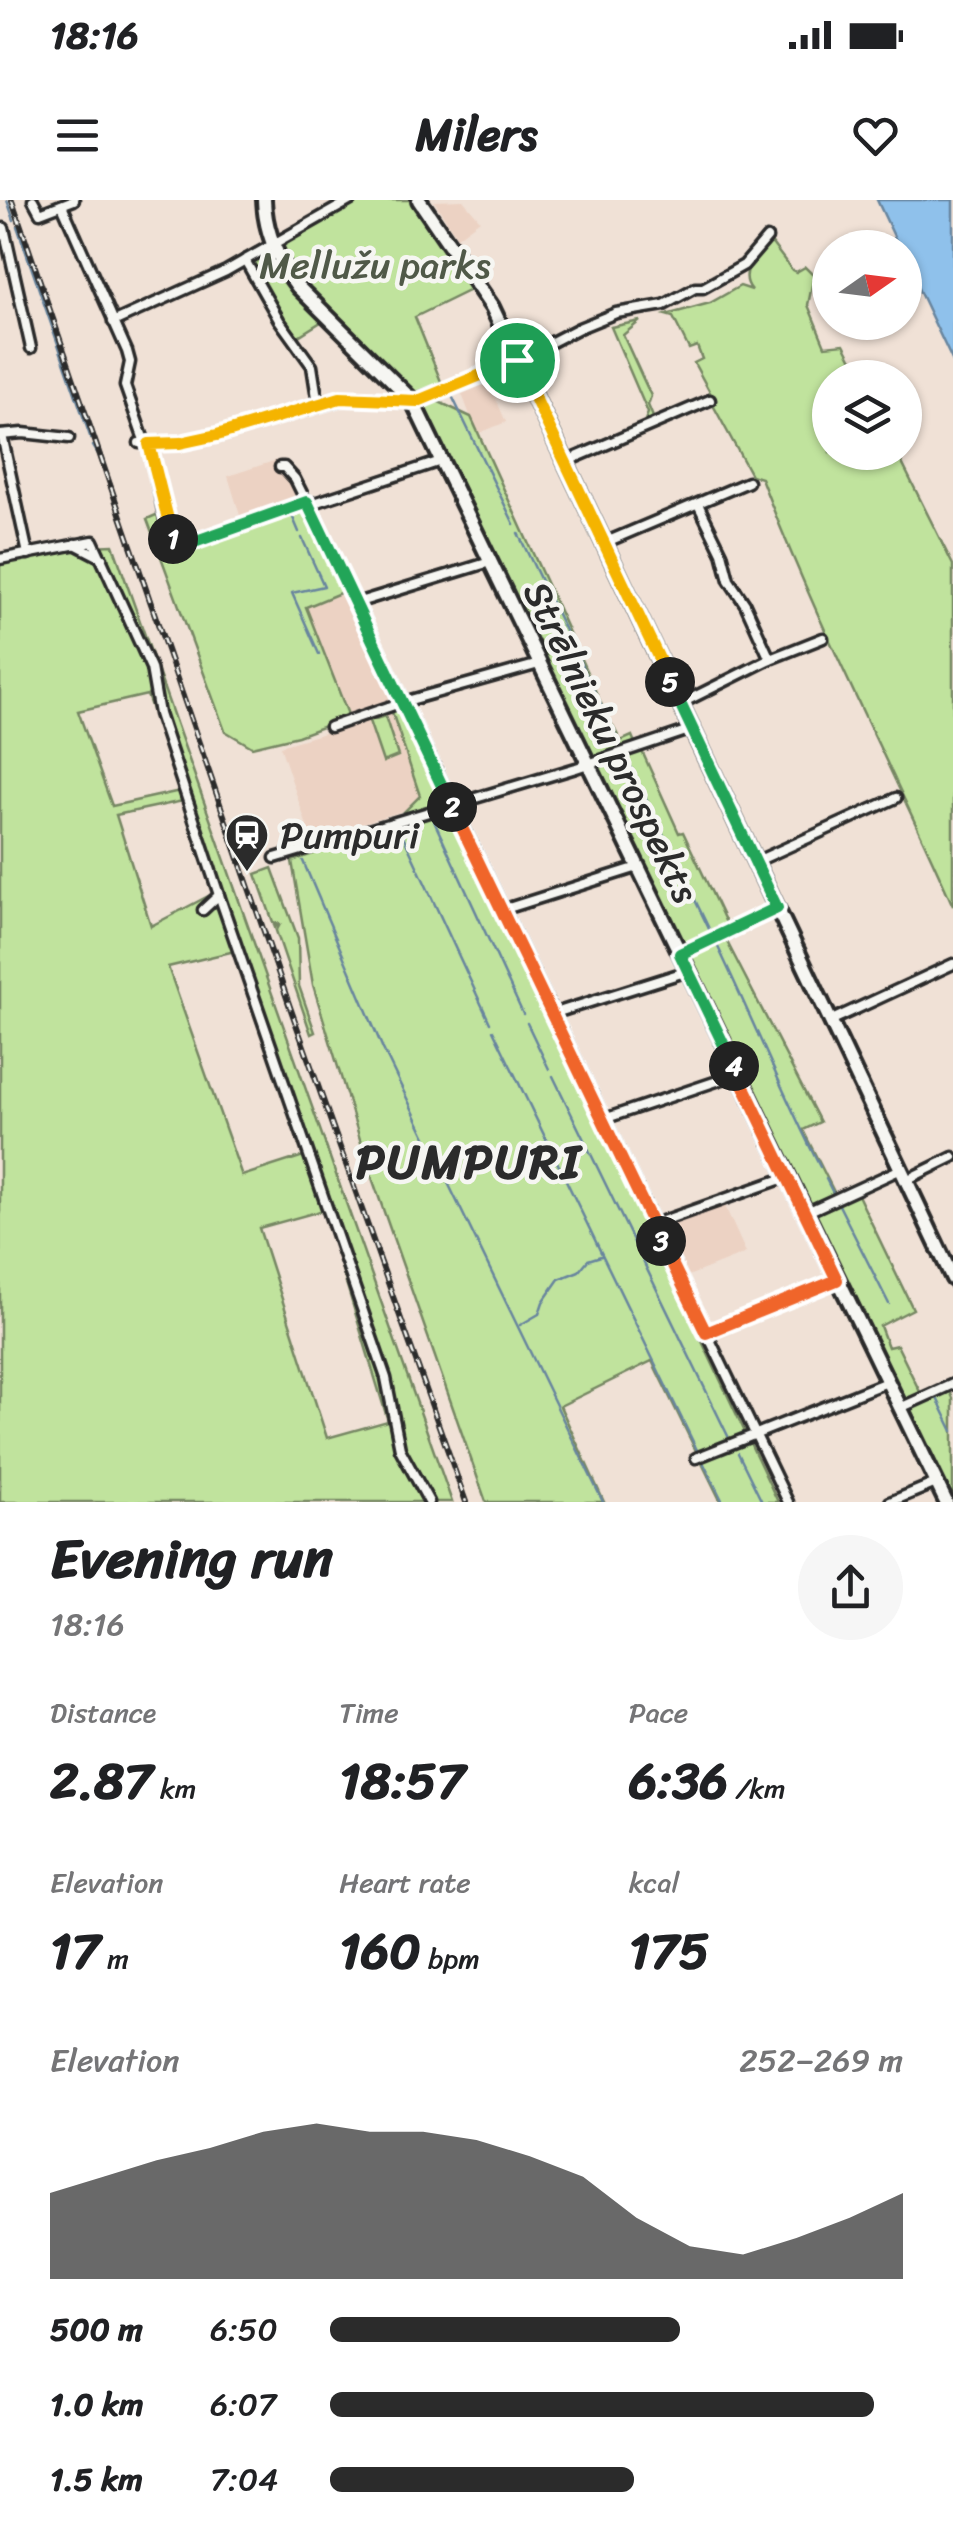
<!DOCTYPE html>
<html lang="en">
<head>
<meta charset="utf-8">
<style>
  :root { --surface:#fff; --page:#f6f6f6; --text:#202124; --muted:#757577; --accent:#2b2b2b }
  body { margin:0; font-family:Sriracha,sans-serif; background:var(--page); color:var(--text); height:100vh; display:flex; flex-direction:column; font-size:38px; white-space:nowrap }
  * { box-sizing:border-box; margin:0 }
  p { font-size:32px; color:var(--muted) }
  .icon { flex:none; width:55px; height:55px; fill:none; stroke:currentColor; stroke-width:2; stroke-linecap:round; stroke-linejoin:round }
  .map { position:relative; height:1302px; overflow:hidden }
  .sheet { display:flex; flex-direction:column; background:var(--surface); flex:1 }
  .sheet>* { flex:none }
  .needle { width:65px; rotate:76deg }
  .controls { position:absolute; left:812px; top:30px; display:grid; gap:20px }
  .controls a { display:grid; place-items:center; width:110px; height:110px; border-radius:50%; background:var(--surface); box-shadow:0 2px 8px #0004; font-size:50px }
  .pin { position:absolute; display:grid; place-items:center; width:85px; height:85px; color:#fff; margin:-42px; border:5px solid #fff; border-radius:50%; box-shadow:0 2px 10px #0007 }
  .km { position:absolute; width:50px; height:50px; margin:-25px; border-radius:50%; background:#222; color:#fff; font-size:28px; line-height:50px; text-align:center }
  .round { display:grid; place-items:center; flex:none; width:105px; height:105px; border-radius:52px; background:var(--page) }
  .summary { display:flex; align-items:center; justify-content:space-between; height:170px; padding:0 50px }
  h1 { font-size:55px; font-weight:700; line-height:75px }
  .figures { display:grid; grid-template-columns:repeat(3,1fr); gap:15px; height:170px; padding:10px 50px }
  .figures div { display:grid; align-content:center }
  .figures b { font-size:50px; font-weight:700 }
  .figures small { font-size:28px; font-weight:400 }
  .figures p { font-size:28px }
  .chart { height:280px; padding:20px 50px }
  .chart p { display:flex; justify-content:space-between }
  .chart svg { width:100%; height:180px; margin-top:10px; fill:var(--accent); opacity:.7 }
  ul { padding:0 50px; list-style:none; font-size:32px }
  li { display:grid; grid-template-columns:160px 120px 1fr; align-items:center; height:75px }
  li i { height:25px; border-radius:12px; background:var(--accent) }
  .status { display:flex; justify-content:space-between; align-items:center; height:70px; padding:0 50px; background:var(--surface); direction:ltr }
  .status svg { height:28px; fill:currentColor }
  header { display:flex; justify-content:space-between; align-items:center; height:130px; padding:0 50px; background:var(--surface); font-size:45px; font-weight:700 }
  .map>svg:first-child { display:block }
</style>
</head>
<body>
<div class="status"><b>18:16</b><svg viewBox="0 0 49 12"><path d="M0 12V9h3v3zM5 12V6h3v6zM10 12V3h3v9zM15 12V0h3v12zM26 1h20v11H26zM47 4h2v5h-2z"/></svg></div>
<header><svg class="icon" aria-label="menu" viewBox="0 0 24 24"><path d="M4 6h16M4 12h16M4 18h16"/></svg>Milers<svg class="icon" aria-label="heart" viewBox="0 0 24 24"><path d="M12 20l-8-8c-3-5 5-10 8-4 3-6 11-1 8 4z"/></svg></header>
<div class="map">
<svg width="953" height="1302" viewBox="0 0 953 1302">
  <rect width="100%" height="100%" fill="#f0e1d6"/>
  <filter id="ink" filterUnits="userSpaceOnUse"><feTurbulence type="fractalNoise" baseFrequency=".01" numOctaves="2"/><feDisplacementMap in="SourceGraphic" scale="20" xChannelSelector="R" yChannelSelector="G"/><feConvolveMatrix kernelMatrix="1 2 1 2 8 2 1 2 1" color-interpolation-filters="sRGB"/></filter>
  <g filter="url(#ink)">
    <!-- built -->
    <g fill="#ecd2c3">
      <path d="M 463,0 L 480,20 L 457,37 L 434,1 Z"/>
      <path d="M 489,183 L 506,222 L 477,234 L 462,194 Z"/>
      <path d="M 277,260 L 302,301 L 242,322 L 228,276 Z"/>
      <path d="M 341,393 L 393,503 L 349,517 L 306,407 Z"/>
      <path d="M 399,511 L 434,602 L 311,638 L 280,546 Z"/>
      <path d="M 724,1004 L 746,1053 L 683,1078 L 660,1028 Z"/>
    </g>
    <!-- green -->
    <g fill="#c0e39d" stroke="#768764" stroke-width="2.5" fill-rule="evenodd">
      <path d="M 356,0 L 414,0 L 474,88 L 415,117 L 442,184 L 411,194 L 301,85 L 279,47 Z"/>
      <path d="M 770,41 L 792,70 L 796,72 L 805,67 L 814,76 L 808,105 L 825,146 L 844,144 L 861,177 L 830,178 L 830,252 L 897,253 L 953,365 L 953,706 C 890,563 817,425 761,278 L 751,275 L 713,205 L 713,198 L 694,163 L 702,159 L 697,146 L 689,149 L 673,117 L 666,115 L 710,103 L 740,86 L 752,90 C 738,75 754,53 770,41 Z"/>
      <path d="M 268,51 L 288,84 L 324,120 L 297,137 L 313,163 L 280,118 L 250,66 L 251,61 Z"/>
      <path d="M 640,121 L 623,135 L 651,196 L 648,205 L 653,217 L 643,225 L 648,213 L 611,127 Z"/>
      <path d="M 469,184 L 471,187 L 437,201 L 471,217 L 604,510 L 621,541 L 632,536 L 635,543 L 593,558 L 589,556 L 421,208 Z"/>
      <path d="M 305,310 L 347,390 L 306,407 L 349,517 L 298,536 L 252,547 L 225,531 L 147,319 L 165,311 L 177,345 Z"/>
      <path d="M 113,345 L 452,1302 L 0,1302 L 0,362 L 67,347 ZM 147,495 L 180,591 L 112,606 L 78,511 ZM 183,601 L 214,693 L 151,726 L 116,615 ZM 235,751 L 307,955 L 242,976 L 168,767 ZM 324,1010 L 388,1221 L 327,1238 L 259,1028 Z"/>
      <path d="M 398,507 L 403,509 L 778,1302 L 721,1302 L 652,1161 L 560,1206 L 604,1302 L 486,1302 L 370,972 L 313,785 L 292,661 L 395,626 L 396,620 L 375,623 L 400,616 L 420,596 L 391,509 Z"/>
      <path d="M 385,516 L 398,556 L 383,562 L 369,521 Z"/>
      <path d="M 641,549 L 679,633 L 683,632 L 728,727 L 683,747 L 596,573 L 601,562 Z"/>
      <path d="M 272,668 L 298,738 L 299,786 L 315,832 L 311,834 L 274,725 L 276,724 L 278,728 L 280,724 L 273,722 L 256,674 Z"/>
      <path d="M 724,736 L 820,922 L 803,930 L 835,994 L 810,1007 L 687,760 L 693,751 Z"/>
      <path d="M 857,993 L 913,1109 L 880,1126 L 888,1147 L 897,1145 L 921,1194 C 914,1201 904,1199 896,1194 L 812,1014 Z"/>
      <path d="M 949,1189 L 953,1198 L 953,1302 L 950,1302 L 909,1212 L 912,1207 Z"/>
    </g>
    <!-- water -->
    <path fill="#8fc1eb" stroke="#67859e" stroke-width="2.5" d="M 877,0 L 953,0 L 953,162 L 905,61 L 905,48 L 899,47 Z"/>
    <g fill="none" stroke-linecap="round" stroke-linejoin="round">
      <!-- stream -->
      <g stroke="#67859e" stroke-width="2.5">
        <path d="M 7,0 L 14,20"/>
        <path d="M 17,26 L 91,239"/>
        <path d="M 453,198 L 514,324"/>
        <path d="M 93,246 L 98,254"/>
        <path d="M 291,313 L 299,332"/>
        <path d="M 518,333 L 621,547"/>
        <path d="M 302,338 L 324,386 L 292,393 L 319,454"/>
        <path d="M 626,557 L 711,733"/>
        <path d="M 434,621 L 523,814"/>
        <path d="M 398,625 L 490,823"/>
        <path d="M 303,661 L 383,849 L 603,1302"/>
        <path d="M 718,747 C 753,820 783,895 820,967"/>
        <path d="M 527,823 L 549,869"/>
        <path d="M 493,830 L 697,1250"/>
        <path d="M 553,876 L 728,1236"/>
        <path d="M 826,979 L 834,995"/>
        <path d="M 839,1005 L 889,1104"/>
        <path d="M 520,1125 L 539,1114 L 543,1102 L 559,1079 L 579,1071 L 588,1060 L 601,1056"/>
        <path d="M 936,1196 L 953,1231"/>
        <path d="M 738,1253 L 762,1302"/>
        <path d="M 703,1262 L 723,1302"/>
      </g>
      <!-- street casing -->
      <g stroke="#2b2b2b" stroke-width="15">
        <g id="street">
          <path d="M 33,0 L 40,13 L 74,0"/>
          <path d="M 62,5 L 127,151 L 130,162 L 125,186 L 145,243"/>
          <path d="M 0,30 L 4,28 L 31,148"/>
          <path d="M 245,60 L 279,120 L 312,166 L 318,204"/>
          <path d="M 113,122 L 226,71 L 351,0"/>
          <path d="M 0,235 L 23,233 L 69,238"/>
          <path d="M 2,235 L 28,354"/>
          <path d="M 139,243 L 179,243 L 217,235 L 345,198 L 418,201 L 517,160 L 579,128 L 616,113 L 664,105 L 695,88 L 703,88 L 744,65 L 767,38"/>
          <path d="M 149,243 L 165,320 L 177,345 L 233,329 L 307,302"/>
          <path d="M 565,262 L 710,200"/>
          <path d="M 280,267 L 284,267 L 295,279 L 341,372 L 788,1302"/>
          <path d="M 698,304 L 722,353 L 729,380 L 745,404 L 770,459"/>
          <path d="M 308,305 L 441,261"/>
          <path d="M 604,343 L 748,282"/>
          <path d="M 75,344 L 102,358"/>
          <path d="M 0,359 L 93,341 L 151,468 L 159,514 L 219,695 L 386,1178 L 400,1249 L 429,1302"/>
          <path d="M 356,403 L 490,362"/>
          <path d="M 680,504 L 770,459 L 823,438"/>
          <path d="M 330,527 L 403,502 L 539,464"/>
          <path d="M 275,658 L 576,568 L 692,529"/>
          <path d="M 755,662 L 896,598"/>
          <path d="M 203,710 L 219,695"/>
          <path d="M 502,710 L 638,667"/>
          <path d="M 680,753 L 777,708"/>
          <path d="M 552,814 L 688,771"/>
          <path d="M 830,821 L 953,764"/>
          <path d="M 604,919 L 738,874"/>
          <path d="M 906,980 L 953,957"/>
          <path d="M 805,1013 L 901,969"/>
          <path d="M 654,1024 L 787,977"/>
          <path d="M 706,1133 L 837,1080"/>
          <path d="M 900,1208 L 953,1184"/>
          <path d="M 696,1258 L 887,1182"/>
          <path d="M 890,1302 L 936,1283"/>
        </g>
      </g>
      <!-- primary casing -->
      <g stroke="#2b2b2b" stroke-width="20">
        <g id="primary">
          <path d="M 264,0 C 265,33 278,61 298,87 L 412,200 L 946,1302"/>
          <path d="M 419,0 L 492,107 L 953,1079"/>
        </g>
      </g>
      <!-- street -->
      <use href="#street" stroke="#f6f6f2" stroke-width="8"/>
      <!-- primary -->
      <use href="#primary" stroke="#f6f6f2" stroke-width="12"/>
      <!-- rail casing -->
      <g stroke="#2b2b2b" stroke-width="6">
        <path id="rail" d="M 12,0 L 290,807 L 466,1302"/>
      </g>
      <!-- rail -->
      <use href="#rail" stroke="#f6f6f2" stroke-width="2.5" stroke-dasharray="8" stroke-linecap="butt"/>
    </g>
  </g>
  <g fill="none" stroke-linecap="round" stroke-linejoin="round" filter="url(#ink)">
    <!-- split-1 casing -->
    <g stroke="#fff" stroke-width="20">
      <path id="split-1" d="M 173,339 L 149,244 L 180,243 L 217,235 L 340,198 L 418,201 L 517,160"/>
    </g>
    <!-- split-2 casing -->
    <g stroke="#fff" stroke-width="20">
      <path id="split-2" d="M 173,339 L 177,345 L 194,342 L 307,302 L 452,607"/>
    </g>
    <!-- split-3 casing -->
    <g stroke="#fff" stroke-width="20">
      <path id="split-3" d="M 452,607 L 661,1041"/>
    </g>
    <!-- split-4 casing -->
    <g stroke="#fff" stroke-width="20">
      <path id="split-4" d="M 661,1041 L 706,1133 L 837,1080 L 734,866"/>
    </g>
    <!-- split-5 casing -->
    <g stroke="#fff" stroke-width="20">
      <path id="split-5" d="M 670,482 L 777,708 L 680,754 L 734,866"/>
    </g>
    <!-- split-6 casing -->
    <g stroke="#fff" stroke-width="20">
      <path id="split-6" d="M 517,160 L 670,482"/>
    </g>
    <!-- split-1 -->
    <use href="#split-1" stroke="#f5b400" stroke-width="12"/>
    <!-- split-2 -->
    <use href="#split-2" stroke="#22a559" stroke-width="12"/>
    <!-- split-3 -->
    <use href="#split-3" stroke="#f0652b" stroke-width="12"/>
    <!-- split-4 -->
    <use href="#split-4" stroke="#f0652b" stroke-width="12"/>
    <!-- split-5 -->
    <use href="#split-5" stroke="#22a559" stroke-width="12"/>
    <!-- split-6 -->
    <use href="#split-6" stroke="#f5b400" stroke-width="12"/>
  </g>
  <!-- icons -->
  <defs>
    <g id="station-pin" transform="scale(2.25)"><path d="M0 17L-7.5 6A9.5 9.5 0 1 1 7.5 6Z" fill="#2b2b2b" stroke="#f6f6f2"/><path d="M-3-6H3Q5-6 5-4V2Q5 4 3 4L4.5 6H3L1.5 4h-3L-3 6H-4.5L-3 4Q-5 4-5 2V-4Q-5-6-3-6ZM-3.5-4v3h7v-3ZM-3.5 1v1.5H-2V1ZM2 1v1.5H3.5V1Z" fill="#fff"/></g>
  </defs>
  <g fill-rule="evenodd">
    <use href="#station-pin" x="247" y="635"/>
  </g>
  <g text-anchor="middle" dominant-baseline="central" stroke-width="9" stroke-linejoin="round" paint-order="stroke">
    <!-- park labels -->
    <g font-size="38" fill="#505948" stroke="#f6f6f2">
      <text x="375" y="65">Mellužu parks</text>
    </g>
    <!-- street labels -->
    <g font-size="38" fill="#2b2b2b" stroke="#f6f6f2">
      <text transform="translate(611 542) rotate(64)">Strēlnieku prospekts</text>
    </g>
    <!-- poi labels -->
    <g font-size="38" fill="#2b2b2b" stroke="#f6f6f2" text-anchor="start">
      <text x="280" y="635">Pumpuri</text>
    </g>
    <!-- district labels -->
    <g font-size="48" font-weight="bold" letter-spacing="2.5" fill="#2b2b2b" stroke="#f6f6f2">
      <text x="469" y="961">PUMPURI</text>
    </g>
  </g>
</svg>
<div class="controls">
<a><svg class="needle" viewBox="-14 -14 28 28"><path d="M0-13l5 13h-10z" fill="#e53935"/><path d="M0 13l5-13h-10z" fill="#757577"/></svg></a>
<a><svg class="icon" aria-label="layers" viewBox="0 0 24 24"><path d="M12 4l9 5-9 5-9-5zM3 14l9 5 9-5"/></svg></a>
</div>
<div class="pin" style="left:517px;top:160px;background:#1e9e55"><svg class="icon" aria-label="arrive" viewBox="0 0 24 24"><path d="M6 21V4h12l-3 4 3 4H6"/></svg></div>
<b class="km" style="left:173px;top:339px">1</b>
<b class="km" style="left:452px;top:607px">2</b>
<b class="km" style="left:661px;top:1041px">3</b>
<b class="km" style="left:734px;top:866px">4</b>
<b class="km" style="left:670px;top:482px">5</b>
</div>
<section class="sheet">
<div class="summary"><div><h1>Evening run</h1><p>18:16</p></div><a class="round"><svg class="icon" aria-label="share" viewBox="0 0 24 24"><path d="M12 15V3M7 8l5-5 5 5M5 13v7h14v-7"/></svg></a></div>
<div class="figures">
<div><p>Distance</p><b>2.87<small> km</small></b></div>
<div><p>Time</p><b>18:57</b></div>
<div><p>Pace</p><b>6:36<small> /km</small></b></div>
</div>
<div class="figures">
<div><p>Elevation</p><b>17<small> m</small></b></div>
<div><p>Heart rate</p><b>160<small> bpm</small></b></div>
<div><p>kcal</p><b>175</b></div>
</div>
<div class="chart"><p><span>Elevation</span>252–269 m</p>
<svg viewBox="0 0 160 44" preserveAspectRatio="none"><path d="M0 44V23L10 19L20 15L30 12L40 8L50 6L60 8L70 8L80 10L90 14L100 19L110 29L120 36L130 38L140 34L150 29L160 23V44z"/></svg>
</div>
<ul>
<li><b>500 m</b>6:50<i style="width:61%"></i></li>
<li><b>1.0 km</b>6:07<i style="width:95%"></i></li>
<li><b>1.5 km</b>7:04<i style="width:53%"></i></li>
</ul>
</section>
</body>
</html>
